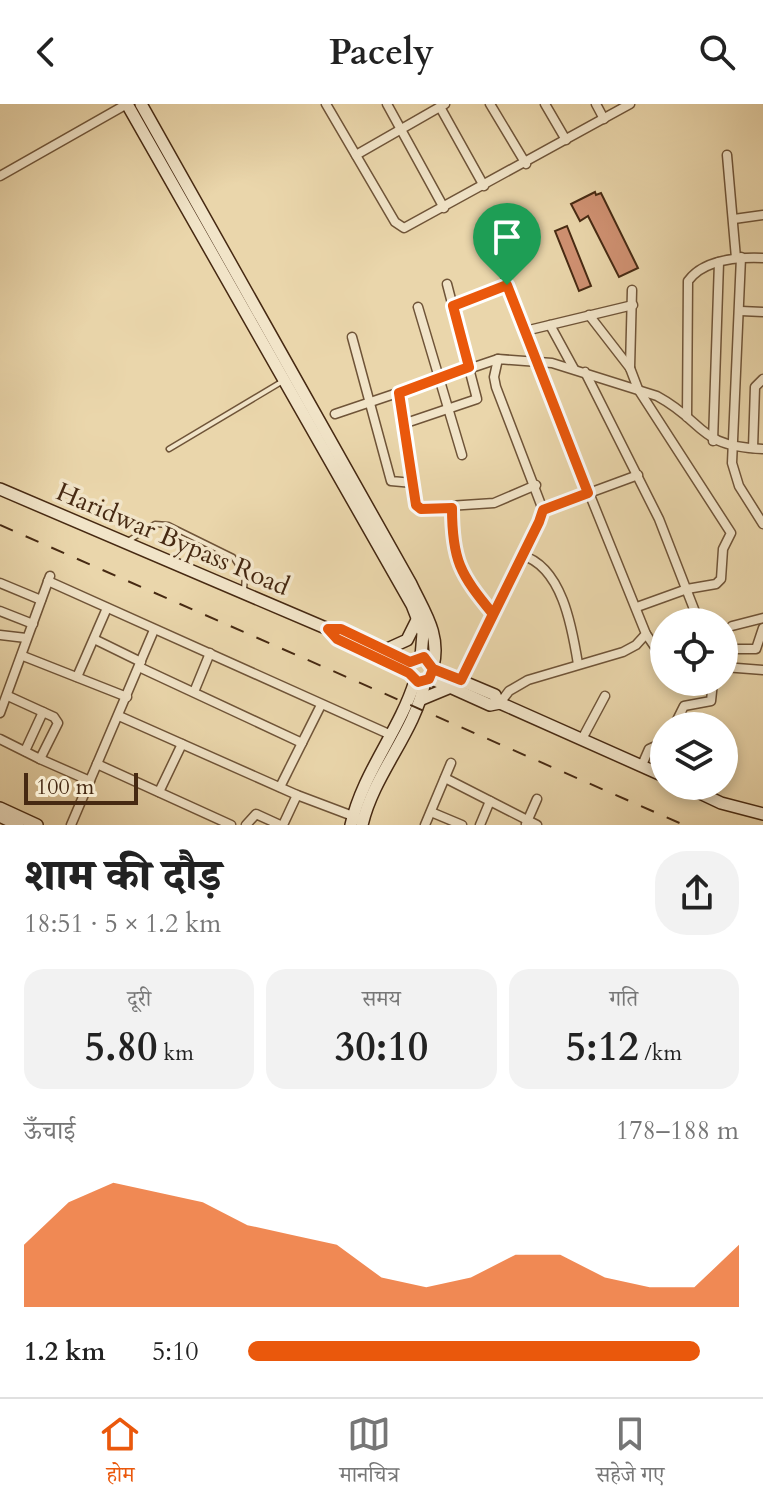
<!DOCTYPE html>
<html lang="hi">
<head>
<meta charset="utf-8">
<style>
  :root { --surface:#fff; --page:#f2f2f2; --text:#222; --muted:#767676; --line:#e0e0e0; --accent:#ea580c }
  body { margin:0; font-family:Cardo,"Noto Serif Devanagari",serif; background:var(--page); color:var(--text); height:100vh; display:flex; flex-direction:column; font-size:30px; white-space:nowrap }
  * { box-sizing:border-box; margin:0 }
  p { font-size:26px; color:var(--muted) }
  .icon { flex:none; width:44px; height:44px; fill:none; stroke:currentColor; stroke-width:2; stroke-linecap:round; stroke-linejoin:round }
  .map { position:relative; height:721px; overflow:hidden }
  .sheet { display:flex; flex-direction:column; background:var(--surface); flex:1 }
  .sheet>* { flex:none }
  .buttons { position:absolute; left:650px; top:504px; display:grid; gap:16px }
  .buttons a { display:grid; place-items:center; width:88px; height:88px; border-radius:50%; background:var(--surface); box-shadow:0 4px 12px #0003; font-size:40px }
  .scale { position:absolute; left:24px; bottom:20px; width:114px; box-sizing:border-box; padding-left:8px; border:4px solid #462912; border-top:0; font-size:22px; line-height:28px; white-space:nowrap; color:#462912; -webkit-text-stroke:6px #f1e4c8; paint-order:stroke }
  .pin { position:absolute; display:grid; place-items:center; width:68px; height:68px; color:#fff; margin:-82px -34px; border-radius:50% 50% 50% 0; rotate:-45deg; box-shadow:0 0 8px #0007 }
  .pin .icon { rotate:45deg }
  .round { display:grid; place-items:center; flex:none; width:84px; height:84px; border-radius:32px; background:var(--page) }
  .overview { display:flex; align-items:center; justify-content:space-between; height:136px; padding:0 24px }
  h1 { font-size:44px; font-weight:800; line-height:60px }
  .stats { display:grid; grid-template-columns:repeat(3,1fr); gap:12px; height:136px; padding:8px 24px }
  .stats div { display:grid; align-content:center; border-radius:20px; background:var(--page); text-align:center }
  .stats b { font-size:40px; font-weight:800 }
  .stats small { font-size:22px; font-weight:400 }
  .stats p { font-size:22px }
  .chart { height:224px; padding:16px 24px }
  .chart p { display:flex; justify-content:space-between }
  .chart svg { width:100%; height:144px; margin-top:8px; fill:var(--accent); opacity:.7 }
  ul { padding:0 24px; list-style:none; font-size:26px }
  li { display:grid; grid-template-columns:128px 96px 1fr; align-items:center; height:60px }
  li i { height:20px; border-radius:10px; background:var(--accent) }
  header { display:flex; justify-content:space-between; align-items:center; height:104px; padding:0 24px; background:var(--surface); font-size:36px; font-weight:800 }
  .tab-bar { display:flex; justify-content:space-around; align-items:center; height:112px; border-top:2px solid var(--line); background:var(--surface); font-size:22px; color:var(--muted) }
  .tab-bar a { display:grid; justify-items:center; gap:4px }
  .tab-bar .selected { color:var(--accent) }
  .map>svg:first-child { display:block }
</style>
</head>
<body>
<header><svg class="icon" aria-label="back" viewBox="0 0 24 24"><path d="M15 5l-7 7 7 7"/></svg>Pacely<svg class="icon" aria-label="search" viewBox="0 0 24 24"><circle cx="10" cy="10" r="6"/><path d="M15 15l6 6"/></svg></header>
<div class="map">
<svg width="763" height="721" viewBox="0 0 763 721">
  <rect width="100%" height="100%" fill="#ead6ab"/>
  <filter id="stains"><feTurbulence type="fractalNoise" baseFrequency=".0025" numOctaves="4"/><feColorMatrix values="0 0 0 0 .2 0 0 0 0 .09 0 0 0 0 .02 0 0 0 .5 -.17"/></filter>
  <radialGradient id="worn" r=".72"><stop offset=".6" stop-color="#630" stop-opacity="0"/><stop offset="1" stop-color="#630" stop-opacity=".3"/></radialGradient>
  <!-- building -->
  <g fill="#d09172" stroke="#462912" stroke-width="2">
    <path d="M 595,88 L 596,91 L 601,89 L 638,164 L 619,173 L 588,112 L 580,117 L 571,100 Z"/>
    <path d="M 567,122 L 591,182 L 579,187 L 555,127 Z"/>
  </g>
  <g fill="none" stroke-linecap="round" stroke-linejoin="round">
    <!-- lane casing -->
    <g stroke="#6f5438" stroke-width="7">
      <g id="lane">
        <path d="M 169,345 L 283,277"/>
        <path d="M 128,437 L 155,420 L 168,421 L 233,453 L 245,471 L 244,486"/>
      </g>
    </g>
    <!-- street casing -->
    <g stroke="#6f5438" stroke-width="11">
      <g id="street">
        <path d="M 326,0 L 395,118 L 404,124 L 630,0"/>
        <path d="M 387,0 L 444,104"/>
        <path d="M 490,0 L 526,60"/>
        <path d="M 545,0 L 566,36"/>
        <path d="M 596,0 L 604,15"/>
        <path d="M 440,3 L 484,82"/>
        <path d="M 356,51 L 445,0"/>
        <path d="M 727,51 L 736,154"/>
        <path d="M 0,72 L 127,0"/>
        <path d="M 734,115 L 763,111"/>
        <path d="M 741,153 L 732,359 L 739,382 L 763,420"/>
        <path d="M 499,155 L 535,255 L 646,530 L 636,541 L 623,548 L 528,576 L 509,587 L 500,599"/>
        <path d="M 453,202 L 507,181"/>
        <path d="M 418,203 L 462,351"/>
        <path d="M 741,207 L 763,208"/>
        <path d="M 589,211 L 630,264 L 638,285 L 731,429 L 723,445 L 721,475 L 716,480 L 687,485 L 637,503"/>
        <path d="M 550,221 L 574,265"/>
        <path d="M 525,227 L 633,201"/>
        <path d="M 352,233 L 391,377 L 413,379"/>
        <path d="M 630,264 L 632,186"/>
        <path d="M 585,268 L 659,415 L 699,518"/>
        <path d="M 399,289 L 418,404 L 494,399 L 536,381"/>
        <path d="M 335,310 L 498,255"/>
        <path d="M 687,313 L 688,177 C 704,155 738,153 763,154"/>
        <path d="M 406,319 L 477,295 L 447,180"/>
        <path d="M 713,337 L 719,158"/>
        <path d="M 753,344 L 755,283 L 763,275"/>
        <path d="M 452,404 C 453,456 460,471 493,510"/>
        <path d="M 543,406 L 638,371"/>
        <path d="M 521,451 C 562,462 572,523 578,560"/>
        <path d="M 48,477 L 391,631"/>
        <path d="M 0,479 L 41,496"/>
        <path d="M 0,507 L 33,520"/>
        <path d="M 732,522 L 763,514"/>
        <path d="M 646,530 L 664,556"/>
        <path d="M 0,531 L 26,534"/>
        <path d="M 94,535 L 141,558"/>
        <path d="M 724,545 L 756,545 L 763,524"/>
        <path d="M 23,552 L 127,593"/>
        <path d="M 139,563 L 302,639"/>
        <path d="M 724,563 L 763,566"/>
        <path d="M 77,573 L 107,504"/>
        <path d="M 461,576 L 543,406 L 496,283 L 494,273 L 498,255 L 552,259 L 657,292 C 707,319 696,342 763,345"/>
        <path d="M 194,588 L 210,549"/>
        <path d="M 0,609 L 50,472"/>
        <path d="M 119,612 L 297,691 L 358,714"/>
        <path d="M 674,622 L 684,602 L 711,597 L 713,578"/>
        <path d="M 0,635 L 40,655 L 58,619 L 54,613 L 8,592"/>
        <path d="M 582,635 L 605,592"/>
        <path d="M 25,647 L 43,608"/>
        <path d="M 40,655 L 90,677"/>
        <path d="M 97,660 L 231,721"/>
        <path d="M 642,661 L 649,645 L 664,638"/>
        <path d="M 445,674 L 537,721"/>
        <path d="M 280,683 L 321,601"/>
        <path d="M 159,688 L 182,640"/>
        <path d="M 431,708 L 462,721"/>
        <path d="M 526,720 L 537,695"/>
        <path d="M 71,721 L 154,526"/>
        <path d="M 246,721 L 256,710 L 280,721"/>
        <path d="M 283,721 L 297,691"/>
        <path d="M 425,721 L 451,659"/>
        <path d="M 480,721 L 490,697"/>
      </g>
    </g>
    <!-- secondary casing -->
    <g stroke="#462912" stroke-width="14">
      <g id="secondary">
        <path d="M 127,0 L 412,501 L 423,529 L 421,553"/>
        <path d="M 141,0 L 411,480 C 424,508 441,530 433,563"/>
        <path d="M 0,385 L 328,525 L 341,525 L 410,558"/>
        <path d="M 328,525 L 337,535 L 409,569"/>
        <path d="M 385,546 L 407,536 L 418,514"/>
        <path d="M 433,565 L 495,591 L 498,599"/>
        <path d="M 430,574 L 490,601 L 500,599 L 664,672"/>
        <path d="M 422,595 L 451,583"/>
        <path d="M 685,682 L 721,699 L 763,710"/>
        <path d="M 0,704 L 37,721"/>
        <path d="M 0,712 L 18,721"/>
        <path d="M 351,721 C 363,668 399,628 415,577"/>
        <path d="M 362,721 C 374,669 415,629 425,577"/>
      </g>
    </g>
    <!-- lane -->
    <use href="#lane" stroke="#f1e4c8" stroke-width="4"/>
    <!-- street -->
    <use href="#street" stroke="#f1e4c8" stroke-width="8"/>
    <!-- secondary -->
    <use href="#secondary" stroke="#f1e4c8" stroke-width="11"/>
    <!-- rail -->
    <path stroke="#462912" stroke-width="2" stroke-dasharray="14 14" stroke-linecap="butt" d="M 0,421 L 684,721"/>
  </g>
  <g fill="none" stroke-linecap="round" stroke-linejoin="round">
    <!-- route casing -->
    <g stroke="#fff" stroke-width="16">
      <path id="route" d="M 507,181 L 588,389 L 543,406 L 539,418 L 461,576 L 433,565 L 424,553 L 410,558 L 341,525 L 328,525 L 337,535 L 409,569 L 418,578 L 429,575 L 433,565 L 461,576 L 493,510 C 460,470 452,456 452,404 L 421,405 L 416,401 L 399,289 L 469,263 L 453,202 L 507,181"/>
    </g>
    <!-- route -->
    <use href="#route" stroke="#ea580c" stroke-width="10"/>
  </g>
  <g text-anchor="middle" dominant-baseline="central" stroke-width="7" stroke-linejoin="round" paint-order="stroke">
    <!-- street labels -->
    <g font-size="26" fill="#462912" stroke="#f1e4c8">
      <text transform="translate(173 435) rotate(23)">Haridwar Bypass Road</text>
    </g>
  </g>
  <rect width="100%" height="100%" filter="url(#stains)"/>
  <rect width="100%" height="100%" fill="url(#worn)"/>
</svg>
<div class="buttons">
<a><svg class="icon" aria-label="locate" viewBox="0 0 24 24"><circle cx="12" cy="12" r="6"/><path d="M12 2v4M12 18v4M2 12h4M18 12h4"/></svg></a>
<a><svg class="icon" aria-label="layers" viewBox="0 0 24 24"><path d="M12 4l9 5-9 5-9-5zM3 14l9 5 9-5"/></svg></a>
</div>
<div class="scale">100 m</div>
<div class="pin" style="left:507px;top:181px;background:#1e9e55"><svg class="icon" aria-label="arrive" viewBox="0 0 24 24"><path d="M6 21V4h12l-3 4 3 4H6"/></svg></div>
</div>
<section class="sheet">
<div class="overview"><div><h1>शाम की दौड़</h1><p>18:51 · 5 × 1.2 km</p></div><a class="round"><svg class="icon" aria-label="share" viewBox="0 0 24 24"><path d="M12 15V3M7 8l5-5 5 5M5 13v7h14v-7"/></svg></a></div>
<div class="stats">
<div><p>दूरी</p><b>5.80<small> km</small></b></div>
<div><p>समय</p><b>30:10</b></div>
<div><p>गति</p><b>5:12<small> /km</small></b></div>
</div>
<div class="chart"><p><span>ऊँचाई</span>178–188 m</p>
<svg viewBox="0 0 160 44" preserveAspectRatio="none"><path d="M0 44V25L10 12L20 6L30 9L40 12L50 19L60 22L70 25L80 35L90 38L100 35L110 28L120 28L130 35L140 38L150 38L160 25V44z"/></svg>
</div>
<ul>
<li><b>1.2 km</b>5:10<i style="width:92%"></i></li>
</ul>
</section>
<nav class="tab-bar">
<a class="selected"><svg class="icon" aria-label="home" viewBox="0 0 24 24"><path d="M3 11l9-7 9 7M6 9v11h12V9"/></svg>होम</a>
<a><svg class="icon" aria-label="map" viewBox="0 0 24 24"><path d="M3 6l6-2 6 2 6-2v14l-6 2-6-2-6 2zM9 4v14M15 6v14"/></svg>मानचित्र</a>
<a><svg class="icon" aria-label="saved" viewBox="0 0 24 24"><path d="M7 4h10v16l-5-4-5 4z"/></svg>सहेजे गए</a>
</nav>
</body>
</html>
